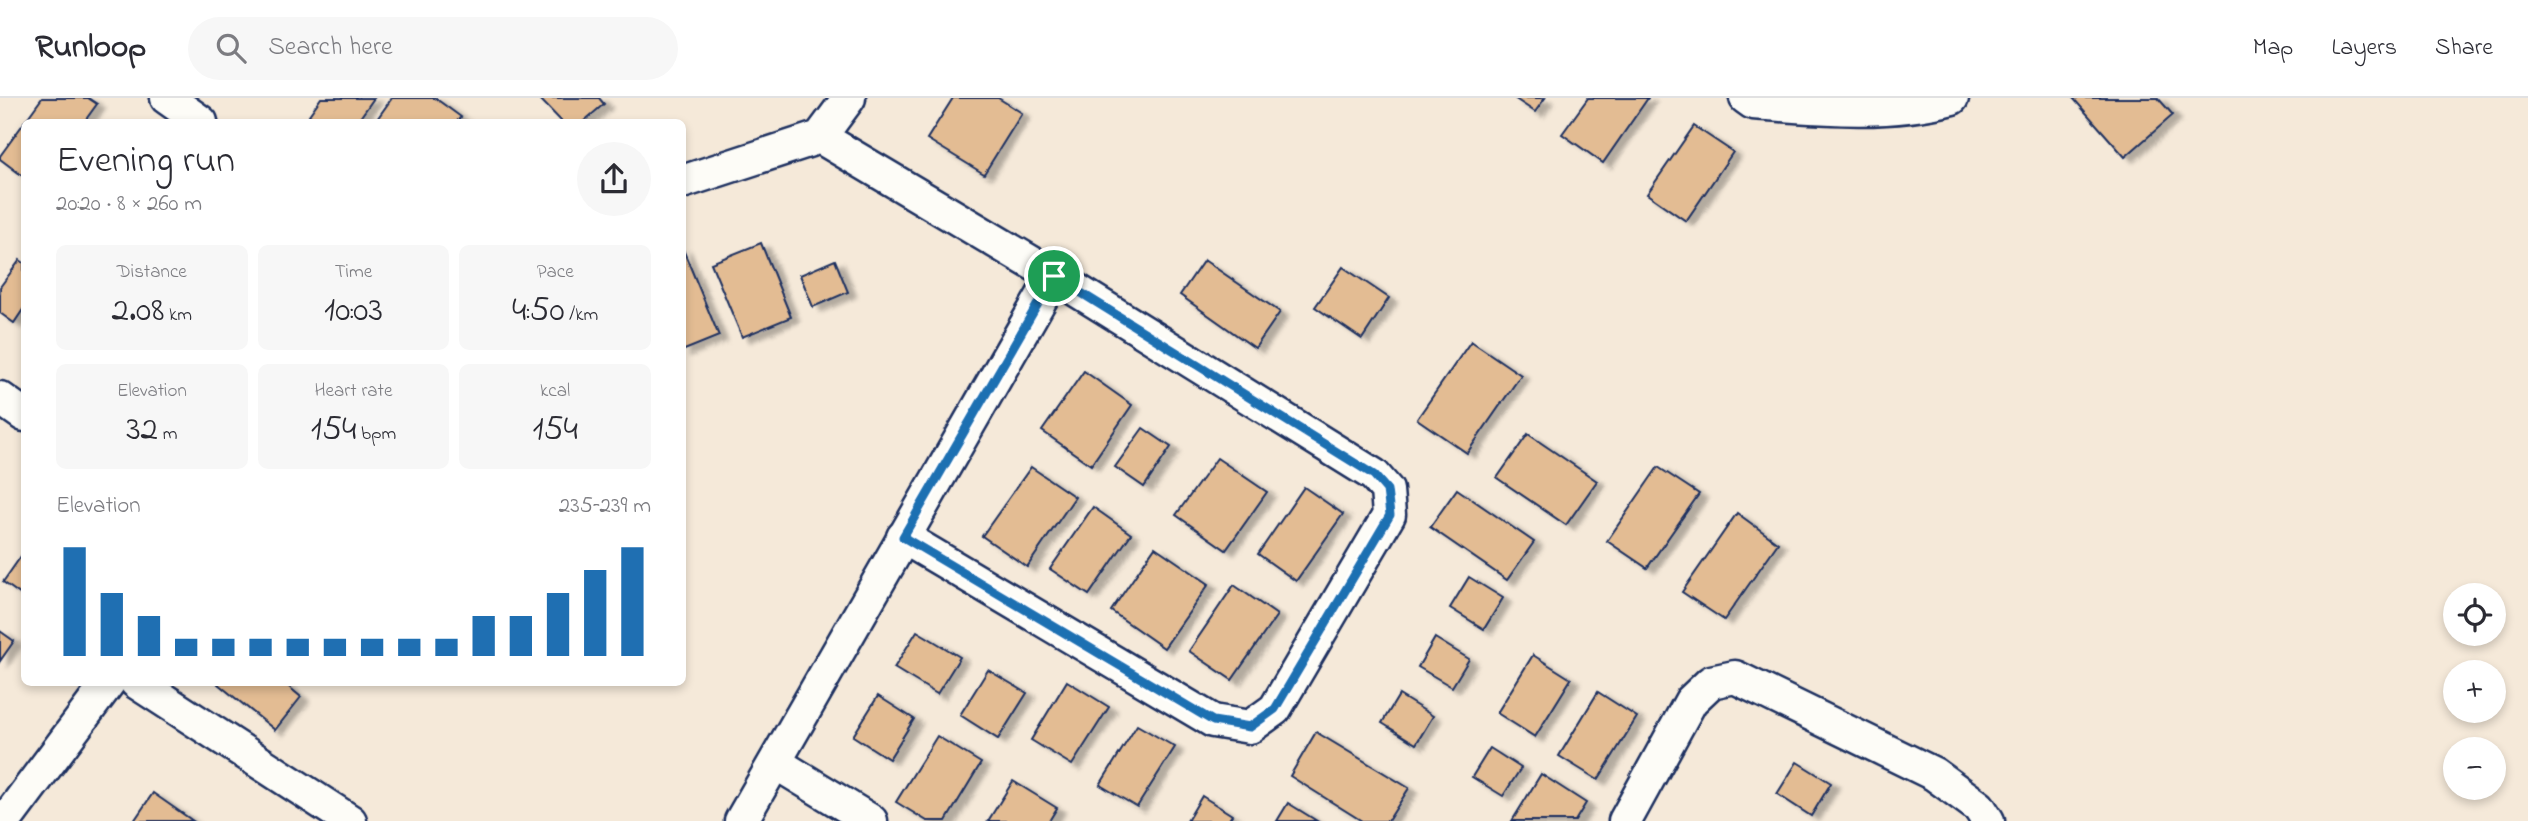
<!DOCTYPE html>
<html lang="en">
<head>
<meta charset="utf-8">
<style>
  :root { --surface:#fff; --page:#f7f7f7; --text:#2b2b33; --muted:#7c7c81; --line:#e1e1e2; --accent:#1f6fb2 }
  body { margin:0; font-family:"Indie Flower",sans-serif; background:var(--page); color:var(--text); height:100vh; display:flex; flex-direction:column; font-size:26px; white-space:nowrap }
  * { box-sizing:border-box; margin:0 }
  p { font-size:23px; color:var(--muted) }
  .icon { flex:none; width:38px; height:38px; fill:none; stroke:currentColor; stroke-width:2; stroke-linecap:round; stroke-linejoin:round }
  .map { position:relative; flex:1; overflow:hidden }
  .details { position:absolute; left:21px; top:21px; width:665px; height:567px; display:flex; flex-direction:column; background:var(--surface); border-radius:10px; box-shadow:0 4px 10px #0003 }
  .details>* { flex:none }
  .controls { position:absolute; left:2443px; top:485px; display:grid; gap:14px }
  .controls a { display:grid; place-items:center; width:63px; height:63px; border-radius:50%; background:var(--surface); box-shadow:0 4px 10px #0003; font-size:35px }
  .pin { position:absolute; display:grid; place-items:center; width:60px; height:60px; color:#fff; margin:-30px; border:4px solid #fff; border-radius:50%; box-shadow:0 2px 7px #0007 }
  .round { display:grid; place-items:center; flex:none; width:74px; height:74px; border-radius:37px; background:var(--page) }
  .headline { display:flex; align-items:center; justify-content:space-between; height:119px; padding:0 35px }
  h1 { font-size:38px; font-weight:600; line-height:52px }
  .stats { display:grid; grid-template-columns:repeat(3,1fr); gap:10px; height:119px; padding:7px 35px }
  .stats div { display:grid; align-content:center; border-radius:10px; background:var(--page); text-align:center }
  .stats b { font-size:35px; font-weight:600 }
  .stats small { font-size:19px; font-weight:400 }
  .stats p { font-size:19px }
  .chart { height:196px; padding:14px 35px }
  .chart p { display:flex; justify-content:space-between }
  .chart svg { width:100%; height:126px; margin-top:7px; stroke:var(--accent); stroke-width:6 }
  header { display:flex; align-items:center; gap:42px; box-sizing:border-box; height:98px; padding:0 35px; background:var(--surface); border-bottom:2px solid var(--line) }
  header strong { font-size:33px }
  nav { display:flex; gap:38px; margin-inline-start:auto; font-size:24px }
  .search { width:490px; height:63px; background:var(--page); display:flex; align-items:center; gap:18px; box-sizing:border-box; padding:0 24px; border-radius:38px; color:var(--muted); font-size:26px }
  .map>svg:first-child { display:block }
</style>
</head>
<body>
<header>
<strong>Runloop</strong>
<div class="search"><svg class="icon" aria-label="search" viewBox="0 0 24 24"><circle cx="10" cy="10" r="6"/><path d="M15 15l6 6"/></svg>Search here</div>
<nav><a>Map</a><a>Layers</a><a>Share</a></nav>
</header>
<div class="map">
<svg width="2528" height="723" viewBox="0 0 2528 723">
  <defs>
    <filter id="shadow"><feDropShadow dx="8" dy="4.5" stdDeviation="2" flood-color="#0004"/></filter>
  </defs>
  <rect width="100%" height="100%" fill="#f5e9d9"/>
  <filter id="ink" filterUnits="userSpaceOnUse"><feTurbulence type="fractalNoise" baseFrequency=".0143" numOctaves="2"/><feDisplacementMap in="SourceGraphic" scale="14" xChannelSelector="R" yChannelSelector="G"/><feConvolveMatrix kernelMatrix="1 2 1 2 8 2 1 2 1" color-interpolation-filters="sRGB"/></filter>
  <g filter="url(#ink)">
    <!-- building -->
    <g fill="#e3bc93" stroke="#1b2f5e" stroke-width="2" filter="url(#shadow)">
      <path d="M 42,0 L 88,0 L 97,6 L 84,24 L 24,24 L 24,79 L 0,61 L 0,58 Z"/>
      <path d="M 321,0 L 374,0 L 357,24 L 319,24 L 309,17 Z"/>
      <path d="M 392,0 L 435,0 L 461,19 L 456,24 L 375,24 Z"/>
      <path d="M 539,0 L 599,0 L 604,6 L 583,24 L 562,24 Z"/>
      <path d="M 953,0 L 998,0 L 1022,15 L 984,76 L 927,41 Z"/>
      <path d="M 1514,0 L 1545,0 L 1535,14 Z"/>
      <path d="M 1588,0 L 1648,0 L 1603,65 L 1562,36 Z"/>
      <path d="M 2073,0 L 2158,0 L 2173,17 L 2125,59 Z"/>
      <path d="M 1694,28 L 1733,54 L 1686,123 L 1647,96 Z"/>
      <path d="M 761,145 L 791,219 L 742,239 L 711,165 Z"/>
      <path d="M 682,149 L 719,238 L 682,253 Z"/>
      <path d="M 20,162 L 24,165 L 24,210 L 14,225 L 0,215 L 0,189 Z"/>
      <path d="M 835,162 L 848,194 L 813,209 L 800,177 Z"/>
      <path d="M 1204,162 L 1280,214 L 1255,250 L 1180,197 Z"/>
      <path d="M 1343,169 L 1389,200 L 1362,241 L 1315,209 Z"/>
      <path d="M 1471,243 L 1521,277 L 1467,355 L 1417,321 Z"/>
      <path d="M 1084,273 L 1132,307 L 1091,367 L 1042,333 Z"/>
      <path d="M 1143,330 L 1171,349 L 1144,389 L 1115,369 Z"/>
      <path d="M 1528,336 L 1597,383 L 1566,427 L 1497,380 Z"/>
      <path d="M 1217,360 L 1267,394 L 1226,452 L 1176,417 Z"/>
      <path d="M 1031,369 L 1075,399 L 1027,469 L 982,438 Z"/>
      <path d="M 1658,369 L 1699,396 L 1647,470 L 1607,443 Z"/>
      <path d="M 1304,389 L 1343,416 L 1296,483 L 1258,456 Z"/>
      <path d="M 1457,391 L 1534,444 L 1507,482 L 1430,429 Z"/>
      <path d="M 1093,409 L 1131,436 L 1089,497 L 1050,471 Z"/>
      <path d="M 1737,415 L 1778,445 L 1724,522 L 1682,494 Z"/>
      <path d="M 1155,449 L 1209,486 L 1164,550 L 1111,513 Z"/>
      <path d="M 24,454 L 24,499 L 3,484 Z"/>
      <path d="M 1469,479 L 1503,500 L 1484,531 L 1450,510 Z"/>
      <path d="M 1234,487 L 1277,517 L 1232,582 L 1189,553 Z"/>
      <path d="M 0,533 L 14,543 L 0,563 Z"/>
      <path d="M 917,533 L 960,559 L 937,596 L 894,570 Z"/>
      <path d="M 1435,540 L 1469,561 L 1452,589 L 1418,569 Z"/>
      <path d="M 1533,557 L 1571,581 L 1535,639 L 1497,615 Z"/>
      <path d="M 988,572 L 1027,595 L 998,641 L 960,617 Z"/>
      <path d="M 1067,583 L 1109,609 L 1072,667 L 1031,642 Z"/>
      <path d="M 219,584 L 283,584 L 301,599 L 275,632 L 218,586 Z"/>
      <path d="M 1598,594 L 1637,619 L 1598,682 L 1559,658 Z"/>
      <path d="M 1399,597 L 1433,618 L 1416,646 L 1382,625 Z"/>
      <path d="M 878,598 L 914,621 L 889,661 L 853,638 Z"/>
      <path d="M 1137,627 L 1175,649 L 1137,709 L 1100,687 Z"/>
      <path d="M 1316,634 L 1409,690 L 1388,723 L 1362,723 L 1290,678 Z"/>
      <path d="M 937,638 L 981,665 L 946,723 L 927,723 L 896,704 Z"/>
      <path d="M 1490,650 L 1521,670 L 1503,698 L 1472,679 Z"/>
      <path d="M 1797,664 L 1831,685 L 1811,718 L 1777,696 Z"/>
      <path d="M 1541,676 L 1586,705 L 1575,723 L 1512,723 Z"/>
      <path d="M 1013,683 L 1057,710 L 1049,723 L 988,723 Z"/>
      <path d="M 153,695 L 193,723 L 134,723 Z"/>
      <path d="M 1202,698 L 1232,717 L 1228,723 L 1187,723 Z"/>
      <path d="M 1288,705 L 1317,723 L 1277,723 Z"/>
    </g>
    <g fill="none" stroke-linecap="round" stroke-linejoin="round">
      <!-- street casing -->
      <g stroke="#1b2f5e" stroke-width="37">
        <g id="street">
          <path d="M 167,0 L 201,24"/>
          <path d="M 1746,0 L 1753,5 C 1819,10 1887,17 1952,0"/>
          <path d="M 820,39 L 1054,178 L 1374,377 L 1387,392 L 1389,417 L 1275,611 L 1250,629 L 1213,623 L 903,439"/>
          <path d="M 682,84 L 820,39 L 849,0"/>
          <path d="M 0,300 L 24,317"/>
          <path d="M 136,584 L 350,723"/>
          <path d="M 776,665 L 871,723"/>
          <path d="M 5,723 L 109,584"/>
          <path d="M 741,723 L 1054,178"/>
          <path d="M 1625,723 L 1691,603 L 1711,584 L 1735,579 L 1934,676 L 1979,709 L 1988,723"/>
        </g>
      </g>
      <!-- street -->
      <use href="#street" stroke="#fdfcf7" stroke-width="32"/>
    </g>
  </g>
  <g fill="none" stroke-linecap="round" stroke-linejoin="round" filter="url(#ink)">
    <!-- route casing -->
    <g stroke="#fff" stroke-width="14">
      <path id="route" d="M 1054,178 L 1374,377 L 1387,392 L 1390,417 L 1275,611 L 1250,629 L 1213,623 L 903,439 Z"/>
    </g>
    <!-- route -->
    <use href="#route" stroke="#1f6fb2" stroke-width="9"/>
  </g>
</svg>
<div class="controls">
<a><svg class="icon" aria-label="locate" viewBox="0 0 24 24"><circle cx="12" cy="12" r="6"/><path d="M12 2v4M12 18v4M2 12h4M18 12h4"/></svg></a>
<a>+</a>
<a>−</a>
</div>
<div class="pin" style="left:1054px;top:178px;background:#1e9e55"><svg class="icon" aria-label="arrive" viewBox="0 0 24 24"><path d="M6 21V4h12l-3 4 3 4H6"/></svg></div>
<section class="details">
<div class="headline"><div><h1>Evening run</h1><p>20:20 · 8 × 260 m</p></div><a class="round"><svg class="icon" aria-label="share" viewBox="0 0 24 24"><path d="M12 15V3M7 8l5-5 5 5M5 13v7h14v-7"/></svg></a></div>
<div class="stats">
<div><p>Distance</p><b>2.08<small> km</small></b></div>
<div><p>Time</p><b>10:03</b></div>
<div><p>Pace</p><b>4:50<small> /km</small></b></div>
</div>
<div class="stats">
<div><p>Elevation</p><b>32<small> m</small></b></div>
<div><p>Heart rate</p><b>154<small> bpm</small></b></div>
<div><p>kcal</p><b>154</b></div>
</div>
<div class="chart"><p><span>Elevation</span>235–239 m</p>
<svg viewBox="0 0 160 44" preserveAspectRatio="none"><path d="M5 44V6M15 44V22M25 44V30M35 44V38M45 44V38M55 44V38M65 44V38M75 44V38M85 44V38M95 44V38M105 44V38M115 44V30M125 44V30M135 44V22M145 44V14M155 44V6"/></svg>
</div>
</section>
</div>
</body>
</html>
